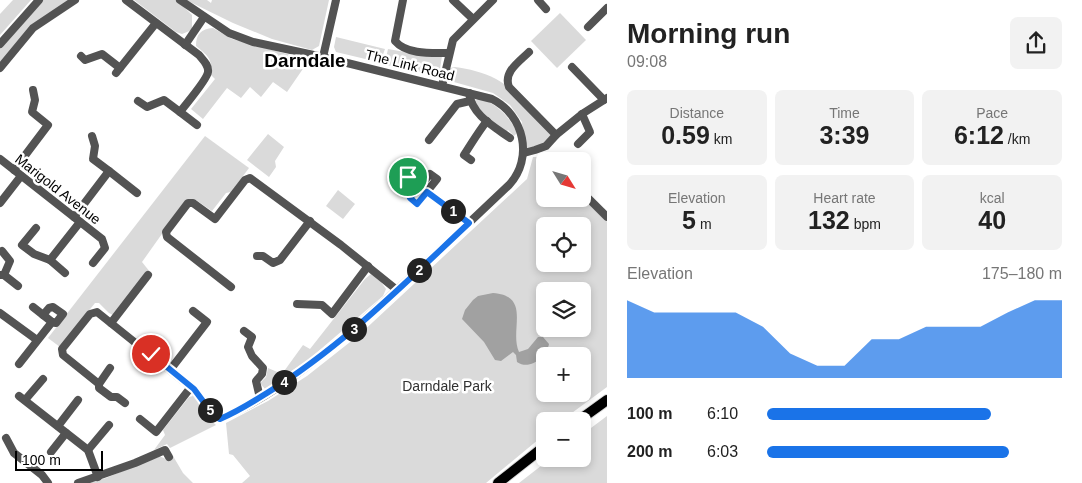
<!DOCTYPE html>
<html lang="en">
<head>
<meta charset="utf-8">
<style>
  :root { --surface:#fff; --page:#f2f2f2; --text:#222; --muted:#767676; --accent:#1a73e8 }
  body { margin:0; font-family:Arial,sans-serif; background:var(--page); color:var(--text); height:100vh; display:flex; flex-direction:column; font-size:19px; white-space:nowrap }
  * { box-sizing:border-box; margin:0 }
  p { font-size:16px; color:var(--muted) }
  .icon { flex:none; width:28px; height:28px; fill:none; stroke:currentColor; stroke-width:2; stroke-linecap:round; stroke-linejoin:round }
  .map { position:relative; flex:1; overflow:hidden }
  .side { display:flex; flex-direction:column; background:var(--surface); width:475px }
  .side>* { flex:none }
  .needle { width:32px; rotate:127deg }
  .buttons { position:absolute; left:536px; top:152px; display:grid; gap:10px }
  .buttons a { display:grid; place-items:center; width:55px; height:55px; border-radius:8px; background:var(--surface); box-shadow:0 2px 8px #0003; font-size:25px }
  .scale { position:absolute; left:15px; bottom:12px; width:88px; box-sizing:border-box; padding-left:5px; border:2px solid #000; border-top:0; font-size:14px; line-height:18px; white-space:nowrap; color:#000; -webkit-text-stroke:4px #fff; paint-order:stroke }
  .pin { position:absolute; display:grid; place-items:center; width:42px; height:42px; color:#fff; margin:-21px; border:2px solid #fff; border-radius:50%; box-shadow:0 1px 5px #0007 }
  .km { position:absolute; width:25px; height:25px; margin:-12px; border-radius:50%; background:#222; color:#fff; font-size:14px; line-height:25px; text-align:center }
  .round { display:grid; place-items:center; flex:none; width:52px; height:52px; border-radius:8px; background:var(--page) }
  .overview { display:flex; align-items:center; justify-content:space-between; height:85px; padding:0 20px }
  h1 { font-size:28px; font-weight:600; line-height:38px }
  .figures { display:grid; grid-template-columns:repeat(3,1fr); gap:8px; height:85px; padding:5px 20px }
  .figures div { display:grid; align-content:center; border-radius:8px; background:var(--page); text-align:center }
  .figures b { font-size:25px; font-weight:600 }
  .figures small { font-size:14px; font-weight:400 }
  .figures p { font-size:14px }
  .chart { height:140px; padding:10px 20px }
  .chart p { display:flex; justify-content:space-between }
  .chart svg { width:100%; height:90px; margin-top:5px; fill:var(--accent); opacity:.7 }
  ul { padding:0 20px; list-style:none; font-size:16px }
  li { display:grid; grid-template-columns:80px 60px 1fr; align-items:center; height:38px }
  li i { height:12px; border-radius:6px; background:var(--accent) }
  main { display:flex; flex:1; min-height:0 }
  .map>svg:first-child { display:block }
</style>
</head>
<body>
<main>
<div class="map">
<svg width="607" height="483" viewBox="0 0 607 483">
  <rect width="100%" height="100%" fill="#fff"/>
  <!-- green -->
  <g fill="#dadada" fill-rule="evenodd">
    <path d="M 13,0 L 31,0 L 0,35 L 0,14 Z"/>
    <path d="M 38,0 L 75,0 L 33,28 L 0,68 L 0,44 Z"/>
    <path d="M 134,0 L 177,0 L 192,15 L 192,30 L 182,34 L 176,32 Z"/>
    <path d="M 186,0 L 207,0 L 211,3 L 212,0 L 329,0 L 319,46 L 312,50 L 272,39 L 233,23 Z"/>
    <path d="M 560,13 L 586,40 L 557,68 L 531,41 Z"/>
    <path d="M 213,28 L 232,39 L 309,60 L 287,92 L 273,82 L 261,97 L 250,87 L 241,98 L 227,88 L 203,119 L 191,109 L 215,79 L 211,75 C 212,58 209,57 196,46 C 196,34 201,29 213,28 Z"/>
    <path d="M 336,37 L 385,49 L 381,60 L 378,62 L 336,52 L 334,47 Z"/>
    <path d="M 388,49 L 428,56 L 442,56 L 440,69 L 433,74 L 428,74 L 387,65 L 385,62 Z"/>
    <path d="M 455,67 C 469,69 483,72 496,79 C 516,89 539,119 555,135 L 546,146 L 524,153 L 522,122 L 510,105 L 493,93 L 454,82 L 448,76 L 450,68 Z"/>
    <path d="M 480,98 C 498,105 509,116 517,133 L 514,136 L 508,130 L 506,132 L 480,112 L 474,104 L 475,101 Z"/>
    <path d="M 268,134 L 284,147 L 275,161 L 276,167 L 269,177 L 247,160 Z"/>
    <path d="M 205,136 L 249,168 L 231,192 L 226,193 L 212,211 L 196,200 L 186,200 L 142,262 L 150,272 L 118,312 L 113,315 L 109,313 L 99,303 L 95,303 L 60,347 L 48,338 Z"/>
    <path d="M 533,157 L 543,157 L 547,161 L 545,161 L 545,199 L 582,199 L 583,197 L 607,222 L 607,387 L 561,421 L 545,421 L 545,434 L 486,483 L 242,483 L 250,476 L 233,455 L 229,454 L 226,423 L 268,401 L 307,376 L 359,335 L 527,179 ZM 545,226 L 582,226 L 582,264 L 545,264 ZM 545,291 L 582,291 L 582,329 L 545,329 ZM 545,356 L 582,356 L 582,394 L 545,394 Z"/>
    <path d="M 338,190 L 355,204 L 343,219 L 326,206 Z"/>
    <path d="M 371,274 L 381,282 L 386,289 L 383,296 L 308,360 L 265,389 L 260,383 L 266,377 L 268,368 L 282,374 L 303,345 L 310,349 L 365,279 Z"/>
    <path d="M 193,396 L 197,397 L 210,417 L 209,419 L 216,425 L 170,448 L 167,444 L 154,450 L 165,435 L 163,430 L 189,397 Z"/>
    <path d="M 607,416 L 607,483 L 519,483 L 550,459 L 582,459 L 583,434 Z"/>
    <path d="M 159,456 L 166,459 L 173,456 L 183,473 L 193,483 L 89,483 L 106,478 Z"/>
  </g>
  <!-- water -->
  <path fill="#a1a1a1" d="M 493,293 C 532,296 509,330 519,352 L 528,349 L 538,337 L 543,337 L 549,344 C 546,357 530,371 517,362 L 516,355 L 513,352 L 501,361 L 495,360 L 484,342 L 462,319 L 465,310 L 473,300 L 478,296 Z"/>
  <g fill="none" stroke-linecap="round" stroke-linejoin="round">
    <!-- major casing -->
    <g stroke="#dbdbdb" stroke-width="12">
      <g id="major">
        <path d="M 578,421 L 607,400"/>
        <path d="M 498,483 L 545,446"/>
      </g>
    </g>
    <!-- minor -->
    <g stroke="#535353" stroke-width="8">
      <path d="M 126,0 L 199,55 C 203,60 209,65 208,72 C 207,80 185,105 180,112 L 197,125"/>
      <path d="M 403,0 L 395,41 C 407,55 432,53 449,53"/>
      <path d="M 453,0 L 473,19"/>
      <path d="M 538,0 L 546,9"/>
      <path d="M 588,27 L 607,8"/>
      <path d="M 0,44 L 39,0"/>
      <path d="M 185,45 L 204,17"/>
      <path d="M 529,52 C 519,62 503,72 509,87 L 556,135"/>
      <path d="M 81,56 L 85,60 L 102,54 L 120,68"/>
      <path d="M 323,57 L 336,0"/>
      <path d="M 572,67 L 604,100"/>
      <path d="M 0,68 L 33,28 L 75,0"/>
      <path d="M 116,73 L 156,23"/>
      <path d="M 442,86 L 453,40 L 493,0"/>
      <path d="M 469,93 C 472,115 493,126 510,138"/>
      <path d="M 138,101 L 147,107 L 164,100 L 180,112"/>
      <path d="M 92,136 L 95,146 L 93,159 L 109,171"/>
      <path d="M 429,140 L 457,104 L 470,101"/>
      <path d="M 578,144 L 590,132 L 582,114"/>
      <path d="M 524,153 L 535,150 L 546,146 L 556,135 L 582,114 L 607,98"/>
      <path d="M 0,159 L 102,239 L 105,248 L 93,263"/>
      <path d="M 471,160 L 464,155 C 472,143 478,132 487,121"/>
      <path d="M 14,170 L 48,125 L 32,112 L 35,100 L 33,90"/>
      <path d="M 430,174 L 437,179 L 417,204 L 410,198 Z"/>
      <path d="M 408,177 L 419,187"/>
      <path d="M 427,192 L 469,223"/>
      <path d="M 587,197 L 607,217"/>
      <path d="M 0,203 L 21,176"/>
      <path d="M 74,217 L 109,171 L 137,193"/>
      <path d="M 36,228 L 22,245 L 34,254 L 50,260 L 65,273"/>
      <path d="M 257,256 L 263,256 L 273,263 L 280,260 L 310,221"/>
      <path d="M 50,260 L 80,222"/>
      <path d="M 0,275 L 4,275 L 10,261 L 2,251"/>
      <path d="M 4,275 L 18,286"/>
      <path d="M 231,287 L 167,237 L 166,232 L 188,203 L 193,203 L 215,219 L 245,180 L 250,178 L 341,245 L 397,290"/>
      <path d="M 297,304 L 322,305 L 332,314 L 368,266"/>
      <path d="M 0,313 L 37,340"/>
      <path d="M 43,315 L 49,308 L 53,307 L 63,314 L 56,323 L 52,322"/>
      <path d="M 111,323 L 148,275"/>
      <path d="M 244,331 L 252,337 L 248,347 L 252,356 L 263,368 L 262,374 L 256,381 L 260,398"/>
      <path d="M 19,364 L 52,322 L 33,307"/>
      <path d="M 170,370 L 207,322 L 193,311"/>
      <path d="M 99,384 L 110,368"/>
      <path d="M 19,396 L 88,450 L 98,477"/>
      <path d="M 25,400 L 43,379"/>
      <path d="M 125,403 L 117,397 L 111,397 L 99,388 L 99,384 L 63,355 L 62,349 L 90,314 L 97,312 L 193,389 L 214,416 L 220,419 C 278,395 332,348 378,307 C 422,267 466,226 509,185 C 534,158 524,115 492,99 L 323,57 L 253,42 L 229,33 L 180,0"/>
      <path d="M 140,419 L 156,432 L 191,387"/>
      <path d="M 58,426 L 78,400"/>
      <path d="M 6,438 L 14,453 L 42,475 L 48,483"/>
      <path d="M 88,450 L 109,425"/>
      <path d="M 51,452 L 66,433"/>
      <path d="M 78,483 L 135,463 L 165,450 L 169,457"/>
    </g>
    <!-- major -->
    <use href="#major" stroke="#000" stroke-width="10"/>
  </g>
  <g fill="none" stroke-linecap="round" stroke-linejoin="round">
    <!-- route casing -->
    <g stroke="#fff" stroke-width="10">
      <path id="route" d="M 151,354 L 194,389 L 214,416 L 220,419 C 237,412 251,403 267,393 C 342,347 405,283 469,223 L 427,192 L 417,204 L 410,198 L 419,187 L 408,177"/>
    </g>
    <!-- route -->
    <use href="#route" stroke="#1a73e8" stroke-width="6"/>
  </g>
  <g text-anchor="middle" dominant-baseline="central" stroke-width="5" stroke-linejoin="round" paint-order="stroke">
    <!-- street labels -->
    <g font-size="14" fill="#000" stroke="#fff">
      <text transform="translate(410 65) rotate(14)">The Link Road</text>
      <text transform="translate(58 189) rotate(38)">Marigold Avenue</text>
    </g>
    <!-- park labels -->
    <g font-size="14" fill="#313131" stroke="#fff">
      <text x="447" y="386">Darndale Park</text>
    </g>
    <!-- district labels -->
    <g font-size="19" font-weight="bold" fill="#000" stroke="#fff">
      <text x="305" y="60">Darndale</text>
    </g>
  </g>
</svg>
<div class="buttons">
<a><svg class="needle" viewBox="-14 -14 28 28"><path d="M0-13l5 13h-10z" fill="#e53935"/><path d="M0 13l5-13h-10z" fill="#767676"/></svg></a>
<a><svg class="icon" aria-label="locate" viewBox="0 0 24 24"><circle cx="12" cy="12" r="6"/><path d="M12 2v4M12 18v4M2 12h4M18 12h4"/></svg></a>
<a><svg class="icon" aria-label="layers" viewBox="0 0 24 24"><path d="M12 4l9 5-9 5-9-5zM3 14l9 5 9-5"/></svg></a>
<a>+</a>
<a>−</a>
</div>
<div class="scale">100 m</div>
<div class="pin" style="left:408px;top:177px;background:#1e9e55"><svg class="icon" aria-label="arrive" viewBox="0 0 24 24"><path d="M6 21V4h12l-3 4 3 4H6"/></svg></div>
<div class="pin" style="left:151px;top:354px;background:#d93025"><svg class="icon" aria-label="check" viewBox="0 0 24 24"><path d="M5 12l5 5 9-10"/></svg></div>
<b class="km" style="left:453px;top:211px">1</b>
<b class="km" style="left:419px;top:270px">2</b>
<b class="km" style="left:354px;top:329px">3</b>
<b class="km" style="left:284px;top:382px">4</b>
<b class="km" style="left:210px;top:410px">5</b>
</div>
<section class="side">
<div class="overview"><div><h1>Morning run</h1><p>09:08</p></div><a class="round"><svg class="icon" aria-label="share" viewBox="0 0 24 24"><path d="M12 15V3M7 8l5-5 5 5M5 13v7h14v-7"/></svg></a></div>
<div class="figures">
<div><p>Distance</p><b>0.59<small> km</small></b></div>
<div><p>Time</p><b>3:39</b></div>
<div><p>Pace</p><b>6:12<small> /km</small></b></div>
</div>
<div class="figures">
<div><p>Elevation</p><b>5<small> m</small></b></div>
<div><p>Heart rate</p><b>132<small> bpm</small></b></div>
<div><p>kcal</p><b>40</b></div>
</div>
<div class="chart"><p><span>Elevation</span>175–180 m</p>
<svg viewBox="0 0 160 44" preserveAspectRatio="none"><path d="M0 44V6L10 12L20 12L30 12L40 12L50 19L60 32L70 38L80 38L90 25L100 25L110 19L120 19L130 19L140 12L150 6L160 6V44z"/></svg>
</div>
<ul>
<li><b>100 m</b>6:10<i style="width:76%"></i></li>
<li><b>200 m</b>6:03<i style="width:82%"></i></li>
</ul>
</section>
</main>
</body>
</html>
